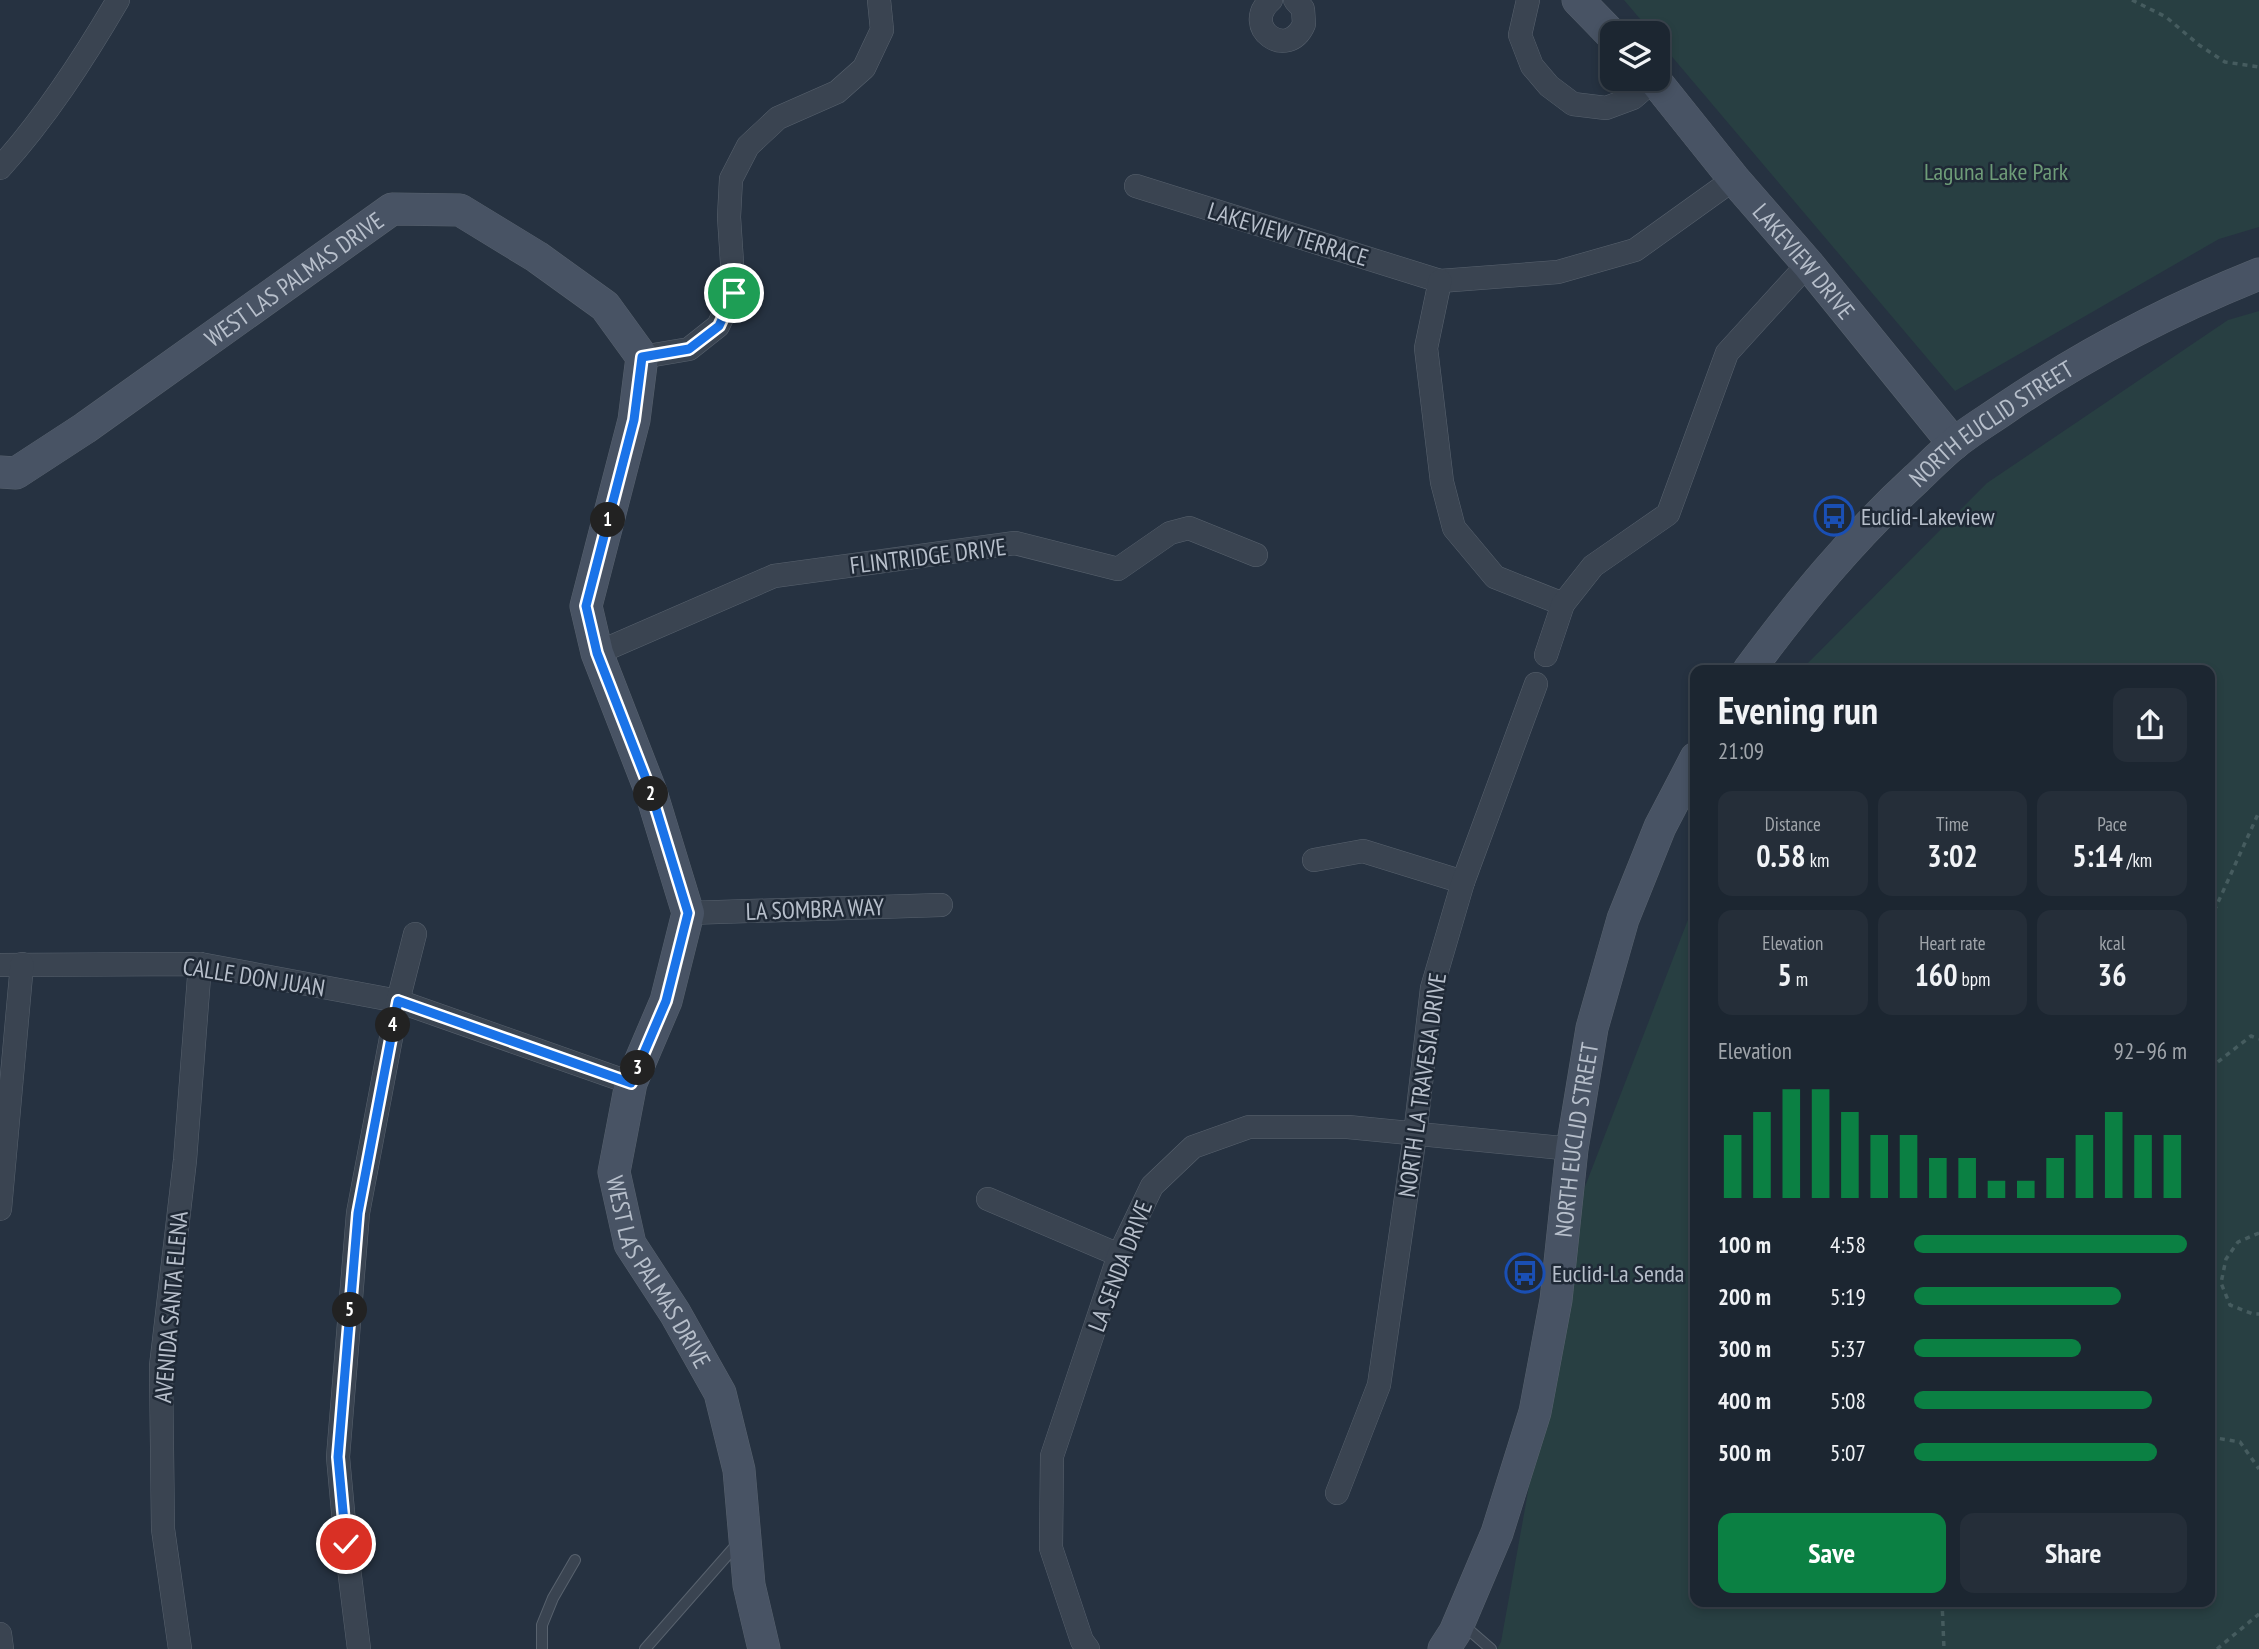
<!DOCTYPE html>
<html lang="en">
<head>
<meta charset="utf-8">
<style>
  :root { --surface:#1c2631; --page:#252e39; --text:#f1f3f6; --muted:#a0a5ab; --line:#3a434d; --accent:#0b8043 }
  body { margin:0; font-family:"PT Sans Narrow",sans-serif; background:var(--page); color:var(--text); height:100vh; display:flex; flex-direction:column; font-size:26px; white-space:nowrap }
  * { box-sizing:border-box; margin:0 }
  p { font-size:23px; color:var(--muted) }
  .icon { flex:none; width:38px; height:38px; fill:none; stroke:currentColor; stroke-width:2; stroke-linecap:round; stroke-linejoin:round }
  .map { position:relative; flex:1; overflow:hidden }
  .details { position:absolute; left:1690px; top:665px; width:525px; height:942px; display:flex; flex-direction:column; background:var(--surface); border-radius:14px; box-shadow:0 4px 10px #0003,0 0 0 2px var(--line) }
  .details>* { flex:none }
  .fabs { position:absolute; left:1600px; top:21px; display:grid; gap:14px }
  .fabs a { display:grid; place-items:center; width:70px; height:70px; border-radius:14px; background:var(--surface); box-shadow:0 4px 10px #0003,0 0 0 2px var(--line); font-size:35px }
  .pin { position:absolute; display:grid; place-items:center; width:60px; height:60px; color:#fff; margin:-30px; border:4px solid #fff; border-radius:50%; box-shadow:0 2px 7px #0007 }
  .km { position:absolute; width:35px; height:35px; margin:-18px; border-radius:50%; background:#222; color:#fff; font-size:19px; line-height:35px; text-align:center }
  .round { display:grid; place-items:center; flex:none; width:74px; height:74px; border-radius:14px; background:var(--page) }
  .head { display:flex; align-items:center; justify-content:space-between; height:119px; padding:0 28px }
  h1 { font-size:38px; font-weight:600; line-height:52px }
  .stats { display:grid; grid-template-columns:repeat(3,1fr); gap:10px; height:119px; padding:7px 28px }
  .stats div { display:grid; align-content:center; border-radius:14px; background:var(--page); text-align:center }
  .stats b { font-size:30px; font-weight:600 }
  .stats small { font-size:19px; font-weight:400 }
  .stats p { font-size:19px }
  .chart { height:196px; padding:14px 28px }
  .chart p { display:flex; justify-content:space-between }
  .chart svg { width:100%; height:126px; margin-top:7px; stroke:var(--accent); stroke-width:6 }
  .button { display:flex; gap:14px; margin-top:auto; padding:14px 28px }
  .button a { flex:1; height:80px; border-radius:14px; background:var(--accent); color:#fff; font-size:28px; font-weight:600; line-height:80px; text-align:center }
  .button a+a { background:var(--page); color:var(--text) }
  ul { padding:0 28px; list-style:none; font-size:23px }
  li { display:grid; grid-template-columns:112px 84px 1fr; align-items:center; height:52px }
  li i { height:18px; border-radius:9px; background:var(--accent) }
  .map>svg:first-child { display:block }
</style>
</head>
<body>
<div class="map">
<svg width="2259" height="1649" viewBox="0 0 2259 1649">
  <rect width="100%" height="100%" fill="#263241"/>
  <!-- green -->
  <g fill="#283f42">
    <path d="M 1624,0 L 2259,0 L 2259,227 L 2219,239 L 1955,391 L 1657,39 L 1657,33 L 1652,33 Z"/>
    <path d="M 2259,311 L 2259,1649 L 1497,1649 L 1501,1642 L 1581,1197 L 1696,899 L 1696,1601 L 2210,1601 L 2210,670 L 1801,670 L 1987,483 L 2228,320 Z"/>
  </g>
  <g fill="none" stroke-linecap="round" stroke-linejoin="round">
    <!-- lane casing -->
    <g stroke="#58626e" stroke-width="12">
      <g id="lane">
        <path d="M 1461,1623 L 1491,1649"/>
        <path d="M 542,1649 L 542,1625 L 553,1598 L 575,1560"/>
        <path d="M 645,1649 L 738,1543"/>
      </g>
    </g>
    <!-- street casing -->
    <g stroke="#58626e" stroke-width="24">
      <g id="street">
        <path d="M 1271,0 C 1240,27 1288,62 1304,24 L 1303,9 L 1295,0"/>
        <path d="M 1528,0 L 1520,35 L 1532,66 L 1549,86 L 1573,104 L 1606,108 L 1633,98 L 1655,79"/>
        <path d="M 0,168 C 46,117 83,60 118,0"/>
        <path d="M 1136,186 L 1440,281 L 1558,272 L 1635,250 L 1734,179"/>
        <path d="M 1440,281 L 1426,348 L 1442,482 L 1454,528 L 1495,577 L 1563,604"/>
        <path d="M 642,357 L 689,349 L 718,326 L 734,293 L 729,217 L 731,179 L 748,146 L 778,118 L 837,92 L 864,68 L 882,30 L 879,0"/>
        <path d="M 597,653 L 774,576 L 1015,543 L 1118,569 L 1170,533 L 1189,528 L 1256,555"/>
        <path d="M 1546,655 L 1563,604 L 1593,566 L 1668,514 L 1727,353 L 1808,264"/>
        <path d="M 1314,860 L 1363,851 L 1463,882"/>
        <path d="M 688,913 L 941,905"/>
        <path d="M 0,965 L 200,964 L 398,1001 L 631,1083"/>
        <path d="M 988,1199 L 1119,1255"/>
        <path d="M 0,1209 L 22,964"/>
        <path d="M 1337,1493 L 1379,1385 L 1415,1135 L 1432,988 L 1463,882 L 1536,684"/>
        <path d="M 0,1634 L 2,1649"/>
        <path d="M 180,1649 L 163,1529 L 161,1366 L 185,1160 L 200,964"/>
        <path d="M 359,1649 L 346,1544 L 338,1457 L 358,1213 L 398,1001 L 415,934"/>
        <path d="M 1088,1649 L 1082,1641 L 1051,1548 L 1052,1456 L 1119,1255 L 1152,1186 L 1193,1147 L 1249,1127 L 1348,1127 L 1572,1149"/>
      </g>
    </g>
    <!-- secondary casing -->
    <g stroke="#58626e" stroke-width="33">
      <g id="secondary">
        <path d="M 1578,0 L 1612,35"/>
        <path id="s1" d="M 1654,79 L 1734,179 L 1808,264 L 1954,444"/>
        <path id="s2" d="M 0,472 L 16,473 L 85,428 L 392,209 L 460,210 L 537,257 L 605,306 L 642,357 L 634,420 L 586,606 L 597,653 L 651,792 L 688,913 L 666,1001 L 631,1083 L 614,1172 L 630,1244 L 675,1313 L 720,1393 L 739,1470 L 749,1585 L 764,1649"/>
        <path id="s3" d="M 1749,670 C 1800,601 1852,538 1916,479 C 1929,467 1941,454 1955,443 C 1971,430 1990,419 2007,407 C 2088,352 2169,310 2259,274"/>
        <path id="s4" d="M 1444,1649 L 1455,1632 L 1497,1533 L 1535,1412 L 1556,1300 L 1572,1149 L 1592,1028 L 1623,919 L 1660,827 L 1696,758"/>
      </g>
    </g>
    <!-- path -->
    <g stroke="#465c5f" stroke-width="3.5" stroke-dasharray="5 5" stroke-linecap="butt">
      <path d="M 2132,0 L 2166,17 L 2199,45 L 2225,62 L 2259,67"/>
      <path d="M 2210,920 L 2259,812"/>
      <path d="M 2210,1068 L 2251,1036 L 2259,1039"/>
      <path d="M 2259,1233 L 2238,1242 L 2226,1259 L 2221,1283 L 2230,1305 L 2253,1314 L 2259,1314"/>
      <path d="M 2210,1437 L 2240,1442 L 2259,1469"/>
      <path d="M 1942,1601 L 1944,1649"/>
      <path d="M 2217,1649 L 2259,1614"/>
    </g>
    <!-- lane -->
    <use href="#lane" stroke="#3a4451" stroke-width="10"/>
    <!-- street -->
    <use href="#street" stroke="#3a4451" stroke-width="23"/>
    <!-- secondary -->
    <use href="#secondary" stroke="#485364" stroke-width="32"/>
  </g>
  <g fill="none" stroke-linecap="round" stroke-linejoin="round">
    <!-- route casing -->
    <g stroke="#fff" stroke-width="14">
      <path id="route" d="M 346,1544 L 338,1457 L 358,1213 L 398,1001 L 631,1083 L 666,1001 L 688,913 L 651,792 L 597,653 L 586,606 L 634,420 L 642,357 L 689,349 L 719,326 L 734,293"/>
    </g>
    <!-- route -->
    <use href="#route" stroke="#1a73e8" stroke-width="9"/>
  </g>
  <!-- icons -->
  <defs>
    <g id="bus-ring" transform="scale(2.0125)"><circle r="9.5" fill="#1f2936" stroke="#1a4fb4" stroke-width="1.5"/><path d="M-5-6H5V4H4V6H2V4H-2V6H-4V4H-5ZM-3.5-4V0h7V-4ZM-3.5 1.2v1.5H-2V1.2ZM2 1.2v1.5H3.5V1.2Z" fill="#1a4fb4"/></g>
  </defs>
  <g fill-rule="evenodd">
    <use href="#bus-ring" x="1834" y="516"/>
    <use href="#bus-ring" x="1525" y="1273"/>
  </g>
  <g text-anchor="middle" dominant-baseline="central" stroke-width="5" stroke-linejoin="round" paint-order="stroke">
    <!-- park labels -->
    <g font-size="24" fill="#6e9c78" stroke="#1f2936">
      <text x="1996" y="171">Laguna Lake Park</text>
    </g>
    <!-- street labels -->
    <g font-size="24" fill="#b7bfcb" stroke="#1f2936">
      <text transform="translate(1288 234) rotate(17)">LAKEVIEW TERRACE</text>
      <text stroke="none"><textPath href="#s1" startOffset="236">LAKEVIEW DRIVE</textPath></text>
      <text stroke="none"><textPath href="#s2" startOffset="355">WEST LAS PALMAS DRIVE</textPath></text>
      <text stroke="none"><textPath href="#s3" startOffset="348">NORTH EUCLID STREET</textPath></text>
      <text transform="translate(928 556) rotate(-7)">FLINTRIDGE DRIVE</text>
      <text transform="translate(815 909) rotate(-2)">LA SOMBRA WAY</text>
      <text transform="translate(254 977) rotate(9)">CALLE DON JUAN</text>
      <text transform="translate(1422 1085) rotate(-82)">NORTH LA TRAVESIA DRIVE</text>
      <text stroke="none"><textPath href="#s4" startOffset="530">NORTH EUCLID STREET</textPath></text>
      <text transform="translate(1120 1266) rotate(-69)">LA SENDA DRIVE</text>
      <text stroke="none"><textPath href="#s2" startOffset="1741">WEST LAS PALMAS DRIVE</textPath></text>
      <text transform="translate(171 1307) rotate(-85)">AVENIDA SANTA ELENA</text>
    </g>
    <!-- poi labels -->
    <g font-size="24" fill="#b7bfcb" stroke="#1f2936" text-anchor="start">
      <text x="1861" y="516">Euclid-Lakeview</text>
      <text x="1552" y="1273">Euclid-La Senda</text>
    </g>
  </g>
</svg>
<div class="fabs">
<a><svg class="icon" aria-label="layers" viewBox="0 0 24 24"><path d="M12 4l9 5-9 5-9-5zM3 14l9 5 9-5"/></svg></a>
</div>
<div class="pin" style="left:734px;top:293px;background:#1e9e55"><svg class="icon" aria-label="arrive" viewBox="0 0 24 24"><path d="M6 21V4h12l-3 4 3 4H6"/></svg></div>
<div class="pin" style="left:346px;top:1544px;background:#d93025"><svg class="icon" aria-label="check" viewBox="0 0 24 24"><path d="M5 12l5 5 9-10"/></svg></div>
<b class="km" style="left:608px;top:520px">1</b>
<b class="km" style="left:651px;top:794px">2</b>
<b class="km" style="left:638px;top:1068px">3</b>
<b class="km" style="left:393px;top:1025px">4</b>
<b class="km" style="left:350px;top:1310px">5</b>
<section class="details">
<div class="head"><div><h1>Evening run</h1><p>21:09</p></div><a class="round"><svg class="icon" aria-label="share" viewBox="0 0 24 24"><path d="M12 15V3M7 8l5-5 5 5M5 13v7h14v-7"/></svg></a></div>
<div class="stats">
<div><p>Distance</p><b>0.58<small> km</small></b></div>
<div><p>Time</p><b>3:02</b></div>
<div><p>Pace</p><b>5:14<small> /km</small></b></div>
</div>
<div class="stats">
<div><p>Elevation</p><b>5<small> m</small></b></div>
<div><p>Heart rate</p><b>160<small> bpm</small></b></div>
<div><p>kcal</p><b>36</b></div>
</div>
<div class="chart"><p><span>Elevation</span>92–96 m</p>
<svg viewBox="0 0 160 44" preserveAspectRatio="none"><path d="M5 44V22M15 44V14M25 44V6M35 44V6M45 44V14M55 44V22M65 44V22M75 44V30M85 44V30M95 44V38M105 44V38M115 44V30M125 44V22M135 44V14M145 44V22M155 44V22"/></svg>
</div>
<ul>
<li><b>100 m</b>4:58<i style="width:100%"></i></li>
<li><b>200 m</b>5:19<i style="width:76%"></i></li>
<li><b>300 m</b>5:37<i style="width:61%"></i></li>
<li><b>400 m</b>5:08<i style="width:87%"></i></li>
<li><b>500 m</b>5:07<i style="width:89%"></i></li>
</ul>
<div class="button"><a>Save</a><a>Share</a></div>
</section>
</div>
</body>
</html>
